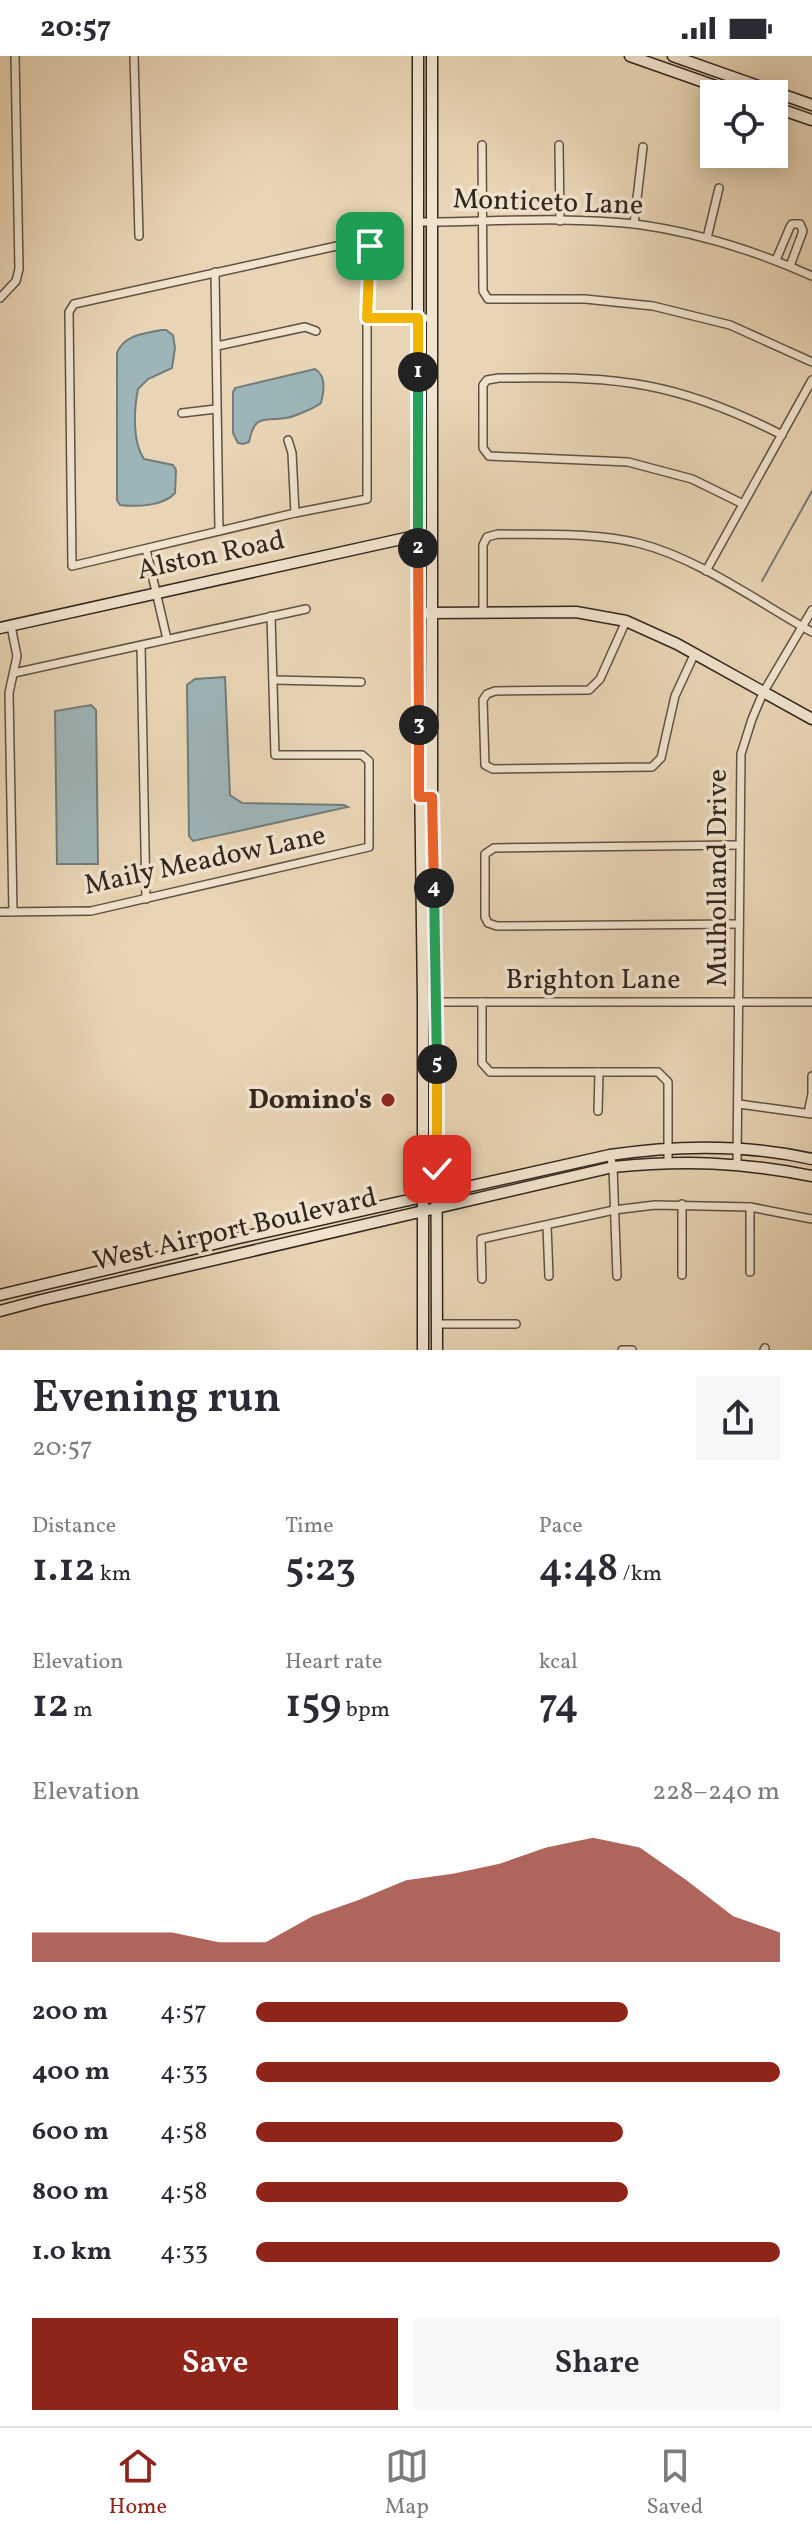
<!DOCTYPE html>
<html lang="en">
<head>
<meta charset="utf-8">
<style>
  :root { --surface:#fff; --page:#f7f7f7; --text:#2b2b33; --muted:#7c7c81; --line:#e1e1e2; --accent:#8f2418 }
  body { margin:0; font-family:Vollkorn,serif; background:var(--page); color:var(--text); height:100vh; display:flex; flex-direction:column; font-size:30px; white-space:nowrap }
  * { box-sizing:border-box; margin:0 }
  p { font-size:26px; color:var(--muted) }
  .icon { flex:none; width:44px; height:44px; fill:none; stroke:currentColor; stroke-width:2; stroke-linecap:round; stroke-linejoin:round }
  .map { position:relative; height:1294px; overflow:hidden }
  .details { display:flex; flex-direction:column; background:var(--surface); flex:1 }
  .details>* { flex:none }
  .buttons { position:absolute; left:700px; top:24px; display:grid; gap:16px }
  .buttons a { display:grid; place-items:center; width:88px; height:88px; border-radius:0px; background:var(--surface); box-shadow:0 4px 20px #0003; font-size:40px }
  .pin { position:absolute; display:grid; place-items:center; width:68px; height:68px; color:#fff; margin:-34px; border-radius:16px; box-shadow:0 4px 12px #0006 }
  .km { position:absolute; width:40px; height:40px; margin:-20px; border-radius:50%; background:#222; color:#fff; font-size:22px; line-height:40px; text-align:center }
  .round { display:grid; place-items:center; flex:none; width:84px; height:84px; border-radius:0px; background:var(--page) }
  .headline { display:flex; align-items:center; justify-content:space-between; height:136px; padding:0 32px }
  h1 { font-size:44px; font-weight:600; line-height:60px }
  .metrics { display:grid; grid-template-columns:repeat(3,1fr); gap:12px; height:136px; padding:8px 32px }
  .metrics div { display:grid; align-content:center }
  .metrics b { font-size:40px; font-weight:600 }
  .metrics small { font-size:22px; font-weight:400 }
  .metrics p { font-size:22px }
  .chart { height:224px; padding:16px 32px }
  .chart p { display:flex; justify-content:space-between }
  .chart svg { width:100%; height:144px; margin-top:8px; fill:var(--accent); opacity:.7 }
  .primary-button { display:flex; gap:16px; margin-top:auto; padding:16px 32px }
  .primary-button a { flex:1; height:92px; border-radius:0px; background:var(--accent); color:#fff; font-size:32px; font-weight:600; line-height:92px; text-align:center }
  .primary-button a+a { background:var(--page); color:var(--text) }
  ul { padding:0 32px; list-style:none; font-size:26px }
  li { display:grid; grid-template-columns:128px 96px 1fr; align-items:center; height:60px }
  li i { height:20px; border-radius:10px; background:var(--accent) }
  .status { display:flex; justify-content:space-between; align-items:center; height:56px; padding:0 40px; background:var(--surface); direction:ltr }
  .status svg { height:22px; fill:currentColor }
  .dock { display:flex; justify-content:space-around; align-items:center; height:112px; border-top:2px solid var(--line); background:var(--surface); font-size:22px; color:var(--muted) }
  .dock a { display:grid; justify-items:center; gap:4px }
  .dock .active { color:var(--accent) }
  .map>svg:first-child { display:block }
</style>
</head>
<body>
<div class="status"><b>20:57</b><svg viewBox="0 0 49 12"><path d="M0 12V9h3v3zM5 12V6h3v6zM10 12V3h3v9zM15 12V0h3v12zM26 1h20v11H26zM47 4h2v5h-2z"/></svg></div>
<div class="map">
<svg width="812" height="1294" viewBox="0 0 812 1294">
  <rect width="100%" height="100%" fill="#e9d5b5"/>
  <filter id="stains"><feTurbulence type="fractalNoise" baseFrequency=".0025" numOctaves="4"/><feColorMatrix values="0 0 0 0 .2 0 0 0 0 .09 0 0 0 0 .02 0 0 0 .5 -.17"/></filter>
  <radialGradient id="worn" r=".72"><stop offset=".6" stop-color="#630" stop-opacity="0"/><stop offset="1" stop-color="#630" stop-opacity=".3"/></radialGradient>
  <!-- water -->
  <g fill="#9db5b9" stroke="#727c7b" stroke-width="2">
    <path d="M 161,274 L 166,274 L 173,279 L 175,292 L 172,312 L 148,323 L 138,333 C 134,353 132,386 144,403 L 173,409 L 176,414 L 175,437 C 164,450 137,451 120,449 L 117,444 L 117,297 C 124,279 143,278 161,274 Z"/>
    <path d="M 315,313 C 327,320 324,336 321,347 C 315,352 293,361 286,362 C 263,366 255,357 249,386 L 243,388 L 238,387 L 233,377 L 233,336 L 235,332 Z"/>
    <path d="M 225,621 L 230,739 L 242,747 L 344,749 L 348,751 L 193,785 L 189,780 L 187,629 L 195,623 Z"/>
    <path d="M 91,649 L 96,654 L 98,808 L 57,808 L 55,655 Z"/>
  </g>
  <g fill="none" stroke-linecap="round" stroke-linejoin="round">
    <!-- stream -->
    <path stroke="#727c7b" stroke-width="2" d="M 762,525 L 812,435"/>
    <!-- street casing -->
    <g stroke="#5f5244" stroke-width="10">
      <g id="street">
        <path d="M 134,0 L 139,180"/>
        <path d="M 482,89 L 483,235 L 488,243 L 585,243 L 653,250 L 730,269 L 812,306"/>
        <path d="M 559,89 L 560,165"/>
        <path d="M 419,166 C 490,166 564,160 635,168 C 696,176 756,195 812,220"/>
        <path d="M 634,168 L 643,91"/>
        <path d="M 707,182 L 719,132"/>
        <path d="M 364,184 L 370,190 L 367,262 L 367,443 L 295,457 L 72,510 L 69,256 L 74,248 Z"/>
        <path d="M 776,204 L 790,171 L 792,168 L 800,168 L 803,175 L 790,210"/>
        <path d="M 215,216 L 219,475"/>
        <path d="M 0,242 L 16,225 L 19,213 L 15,0"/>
        <path d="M 367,262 L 431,262"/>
        <path d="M 217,290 L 305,271 L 316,275"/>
        <path d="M 182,357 L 216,353"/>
        <path d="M 288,384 L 292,397 L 295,457"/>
        <path d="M 743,448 L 692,423 L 628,406 L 489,400 L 483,392 L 483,329 L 487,324 L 499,322 C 548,322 599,320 648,330 C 695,339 739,357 782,379"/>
        <path d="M 146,493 L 167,583"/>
        <path d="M 706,515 L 812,324"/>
        <path d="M 483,556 L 483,489 L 487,481 L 498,478 C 544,479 592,476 638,487 C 698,502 758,546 812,576"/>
        <path d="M 626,565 L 600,623 L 589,634 L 495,635 L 487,638 L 483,644 L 485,709 L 493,713 L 652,711 L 661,702 L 675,640 L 694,599"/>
        <path d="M 11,570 L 17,600 L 9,637 L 13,856"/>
        <path d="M 141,590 L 146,843"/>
        <path d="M 14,617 L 306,553"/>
        <path d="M 273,624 L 361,626"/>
        <path d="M 0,856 L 91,855 L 369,791 L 369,705 L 362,699 L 275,699 L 271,560"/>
        <path d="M 739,868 L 497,870 L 488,867 L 485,861 L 485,798 L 494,792 L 739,789"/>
        <path d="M 423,946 L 812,946"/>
        <path d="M 482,946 L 482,1007 L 490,1016 L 658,1016 L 668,1026 L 668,1106"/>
        <path d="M 739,1048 L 812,1058"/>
        <path d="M 598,1055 L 599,1016"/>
        <path d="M 808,1057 L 812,1038 L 812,1020"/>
        <path d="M 610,1099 L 613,1111 L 617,1220"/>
        <path d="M 737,1108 L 741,698 L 752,663 L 763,637 L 812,554"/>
        <path d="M 682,1148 L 682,1219"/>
        <path d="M 547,1170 L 549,1220"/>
        <path d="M 750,1216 L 750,1151"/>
        <path d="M 482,1223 L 481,1183 L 614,1154 L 655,1149 L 750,1151 L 812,1163"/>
        <path d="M 437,1268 L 516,1268"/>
        <path d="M 622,1294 L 632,1294"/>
        <path d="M 764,1294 L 765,1292"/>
      </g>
    </g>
    <!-- secondary casing -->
    <g stroke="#31261f" stroke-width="13">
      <g id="secondary">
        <path d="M 418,0 L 418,557 L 423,946 L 423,1294"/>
        <path d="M 432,0 L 432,741 L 436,946 L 437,1294"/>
        <path d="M 630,0 L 738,38"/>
        <path d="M 673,0 L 812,49"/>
        <path d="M 774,51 L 812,64"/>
        <path d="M 428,557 L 576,556 L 626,565 L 677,588 L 812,663"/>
        <path d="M 0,572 L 424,478"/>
        <path d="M 437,1113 L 462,1131"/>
        <path d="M 0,1239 L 239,1182 L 610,1099 C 677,1089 745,1088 812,1103"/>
        <path d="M 0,1255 L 41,1244 L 613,1111 C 684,1104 741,1106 812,1120"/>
      </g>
    </g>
    <!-- street -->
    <use href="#street" stroke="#f1e4cf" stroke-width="7"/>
    <!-- secondary -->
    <use href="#secondary" stroke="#f1e4cf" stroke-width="10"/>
  </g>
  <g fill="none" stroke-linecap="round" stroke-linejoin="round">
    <!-- split-1 casing -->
    <g stroke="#fff" stroke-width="16">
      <path id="split-1" d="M 370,190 L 367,262 L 418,262 L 418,316"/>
    </g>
    <!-- split-2 casing -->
    <g stroke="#fff" stroke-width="16">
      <path id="split-2" d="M 418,316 L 418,492"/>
    </g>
    <!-- split-3 casing -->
    <g stroke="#fff" stroke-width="16">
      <path id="split-3" d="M 418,492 L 419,669"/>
    </g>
    <!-- split-4 casing -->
    <g stroke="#fff" stroke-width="16">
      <path id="split-4" d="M 419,669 L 419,741 L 432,741 L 434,832"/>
    </g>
    <!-- split-5 casing -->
    <g stroke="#fff" stroke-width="16">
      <path id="split-5" d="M 434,832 L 437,1008"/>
    </g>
    <!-- split-6 casing -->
    <g stroke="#fff" stroke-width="16">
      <path id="split-6" d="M 437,1008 L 437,1113"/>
    </g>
    <!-- split-1 -->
    <use href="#split-1" stroke="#f5b400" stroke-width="10"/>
    <!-- split-2 -->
    <use href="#split-2" stroke="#22a559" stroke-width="10"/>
    <!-- split-3 -->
    <use href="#split-3" stroke="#f0652b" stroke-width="10"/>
    <!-- split-4 -->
    <use href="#split-4" stroke="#f0652b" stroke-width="10"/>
    <!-- split-5 -->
    <use href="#split-5" stroke="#22a559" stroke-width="10"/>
    <!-- split-6 -->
    <use href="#split-6" stroke="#f5b400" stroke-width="10"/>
  </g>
  <!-- markers -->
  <circle fill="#8f2418" stroke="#f1e4cf" stroke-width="3" cx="388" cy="1044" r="8"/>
  <g text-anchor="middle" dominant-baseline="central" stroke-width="7" stroke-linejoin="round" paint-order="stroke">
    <!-- street labels -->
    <g font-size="28" fill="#31261f" stroke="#f1e4cf">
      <text transform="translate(548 147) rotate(2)">Monticeto Lane</text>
      <text transform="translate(211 500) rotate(-12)">Alston Road</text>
      <text transform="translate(205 805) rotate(-12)">Maily Meadow Lane</text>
      <text transform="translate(718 822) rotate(-90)">Mulholland Drive</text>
      <text x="593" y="924">Brighton Lane</text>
      <text transform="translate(235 1174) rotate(-13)">West Airport Boulevard</text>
    </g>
    <!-- poi labels -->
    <g font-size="28" font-weight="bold" fill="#31261f" stroke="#f1e4cf" text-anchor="end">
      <text x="372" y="1044">Domino's</text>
    </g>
  </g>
  <rect width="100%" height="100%" filter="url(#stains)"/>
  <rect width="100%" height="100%" fill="url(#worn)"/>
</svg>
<div class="buttons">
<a><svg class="icon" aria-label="locate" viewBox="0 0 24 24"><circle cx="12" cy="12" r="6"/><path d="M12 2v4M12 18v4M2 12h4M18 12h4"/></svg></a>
</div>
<div class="pin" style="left:370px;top:190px;background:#1e9e55"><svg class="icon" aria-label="arrive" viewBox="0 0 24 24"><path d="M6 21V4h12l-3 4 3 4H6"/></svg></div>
<div class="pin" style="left:437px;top:1113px;background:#d93025"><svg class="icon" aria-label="check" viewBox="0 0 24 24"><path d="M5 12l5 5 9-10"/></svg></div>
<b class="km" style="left:418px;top:316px">1</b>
<b class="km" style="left:418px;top:492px">2</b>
<b class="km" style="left:419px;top:669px">3</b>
<b class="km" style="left:434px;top:832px">4</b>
<b class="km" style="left:437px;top:1008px">5</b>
</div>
<section class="details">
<div class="headline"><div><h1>Evening run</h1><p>20:57</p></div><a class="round"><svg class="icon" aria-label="share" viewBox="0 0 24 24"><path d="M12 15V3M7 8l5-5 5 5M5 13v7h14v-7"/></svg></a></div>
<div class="metrics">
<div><p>Distance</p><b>1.12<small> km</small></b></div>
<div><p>Time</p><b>5:23</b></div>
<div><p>Pace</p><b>4:48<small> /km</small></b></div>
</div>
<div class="metrics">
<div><p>Elevation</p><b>12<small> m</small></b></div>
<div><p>Heart rate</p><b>159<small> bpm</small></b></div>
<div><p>kcal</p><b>74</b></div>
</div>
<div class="chart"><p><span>Elevation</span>228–240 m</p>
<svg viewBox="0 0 160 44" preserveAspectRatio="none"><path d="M0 44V35L10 35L20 35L30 35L40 38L50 38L60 30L70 25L80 19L90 17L100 14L110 9L120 6L130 9L140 19L150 30L160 35V44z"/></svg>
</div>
<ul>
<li><b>200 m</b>4:57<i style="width:71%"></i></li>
<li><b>400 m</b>4:33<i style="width:100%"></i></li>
<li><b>600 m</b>4:58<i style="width:70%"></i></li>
<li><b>800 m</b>4:58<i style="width:71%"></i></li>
<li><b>1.0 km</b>4:33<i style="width:100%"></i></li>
</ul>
<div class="primary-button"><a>Save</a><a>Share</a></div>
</section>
<nav class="dock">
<a class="active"><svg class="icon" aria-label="home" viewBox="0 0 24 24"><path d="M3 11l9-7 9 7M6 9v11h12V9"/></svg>Home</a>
<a><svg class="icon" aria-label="map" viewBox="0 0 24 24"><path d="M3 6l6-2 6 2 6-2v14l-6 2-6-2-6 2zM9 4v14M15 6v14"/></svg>Map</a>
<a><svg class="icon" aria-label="saved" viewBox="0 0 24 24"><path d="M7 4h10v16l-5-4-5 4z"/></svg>Saved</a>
</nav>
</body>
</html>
